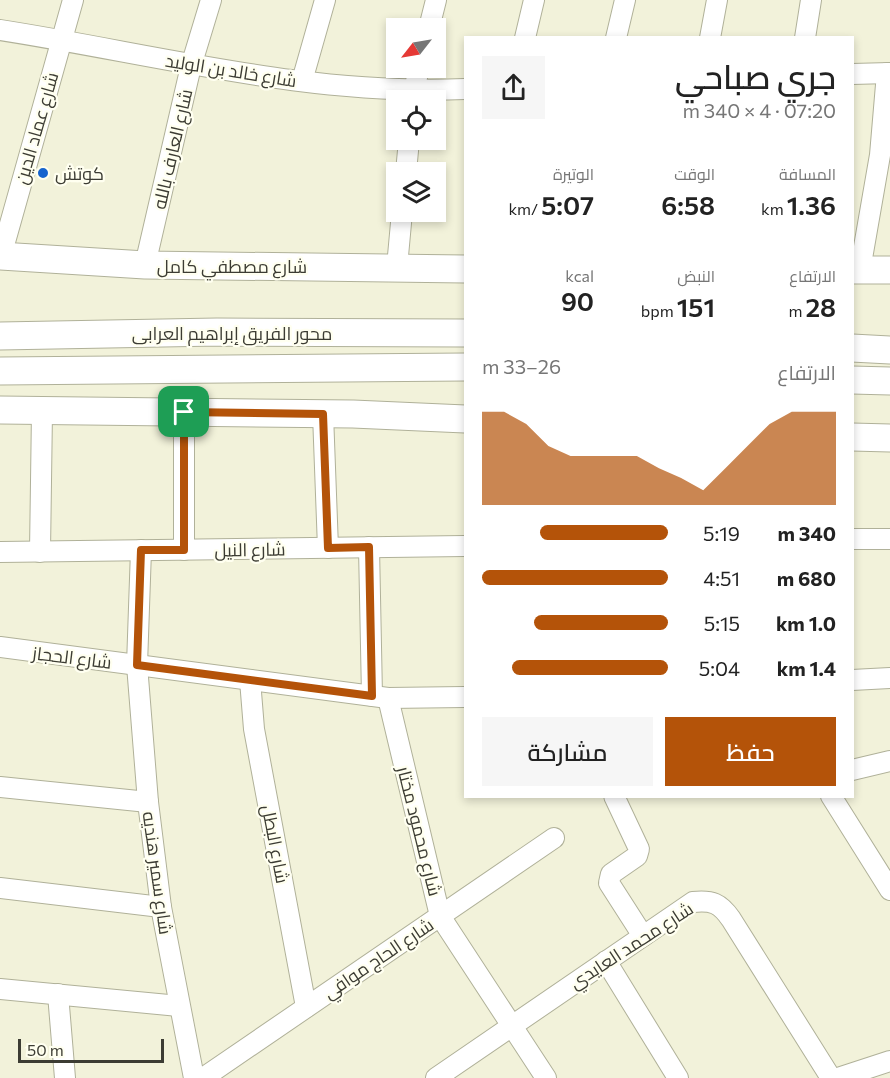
<!DOCTYPE html>
<html lang="ar">
<head>
<meta charset="utf-8">
<style>
  :root { --surface:#fff; --page:#f6f6f6; --text:#222; --muted:#767676; --accent:#b45309 }
  body { margin:0; font-family:Commissioner,Cairo,sans-serif; background:var(--page); color:var(--text); direction:rtl; height:100vh; display:flex; flex-direction:column; font-size:22px; white-space:nowrap }
  * { box-sizing:border-box; margin:0 }
  p { font-size:20px; color:var(--muted) }
  .icon { flex:none; width:33px; height:33px; fill:none; stroke:currentColor; stroke-width:2; stroke-linecap:round; stroke-linejoin:round }
  .map { position:relative; flex:1; overflow:hidden; direction:ltr }
  .side { position:absolute; left:464px; top:36px; width:390px; height:762px; display:flex; flex-direction:column; background:var(--surface); border-radius:0px; box-shadow:0 3px 9px #0003; direction:rtl }
  .side>* { flex:none }
  .needle { width:39px; rotate:239deg }
  .controls { position:absolute; left:386px; top:18px; display:grid; gap:12px }
  .controls a { display:grid; place-items:center; width:60px; height:60px; border-radius:0px; background:var(--surface); box-shadow:0 3px 9px #0003; font-size:30px }
  .scale { position:absolute; left:18px; bottom:15px; width:146px; box-sizing:border-box; padding-left:6px; border:3px solid #3c3c33; border-top:0; font-size:16px; line-height:21px; white-space:nowrap; color:#3c3c33; -webkit-text-stroke:4px #fffff0; paint-order:stroke }
  .pin { position:absolute; display:grid; place-items:center; width:51px; height:51px; color:#fff; margin:-26px; border-radius:12px; box-shadow:0 3px 9px #0006 }
  .round { display:grid; place-items:center; flex:none; width:63px; height:63px; border-radius:0px; background:var(--page) }
  .headline { display:flex; align-items:center; justify-content:space-between; height:102px; padding:0 18px }
  h1 { font-size:33px; font-weight:600; line-height:45px }
  .stats { display:grid; grid-template-columns:repeat(3,1fr); gap:9px; height:102px; padding:6px 18px }
  .stats div { display:grid; align-content:center }
  .stats b { font-size:26px; font-weight:600 }
  .stats small { font-size:16px; font-weight:400 }
  .stats p { font-size:16px }
  .chart { height:168px; padding:12px 18px }
  .chart p { display:flex; justify-content:space-between }
  .chart svg { width:100%; height:108px; margin-top:6px; fill:var(--accent); opacity:.7 }
  .primary-button { display:flex; gap:12px; margin-top:auto; padding:12px 18px }
  .primary-button a { flex:1; height:69px; border-radius:0px; background:var(--accent); color:#fff; font-size:24px; font-weight:600; line-height:69px; text-align:center }
  .primary-button a+a { background:var(--page); color:var(--text) }
  ul { padding:0 18px; list-style:none; font-size:20px }
  li { display:grid; grid-template-columns:96px 72px 1fr; align-items:center; height:45px }
  li i { height:15px; border-radius:8px; background:var(--accent) }
  .map>svg:first-child { display:block }
</style>
</head>
<body>
<div class="map">
<svg width="890" height="1078" viewBox="0 0 890 1078">
  <rect width="100%" height="100%" fill="#f2f2da"/>
  <g fill="none" stroke-linecap="round" stroke-linejoin="round">
    <!-- street casing -->
    <g stroke="#b0b199" stroke-width="22">
      <g id="street">
        <path d="M 429,28 L 436,0"/>
        <path d="M 0,30 C 154,54 308,96 465,89"/>
        <path d="M 525,38 L 534,0"/>
        <path d="M 616,38 L 625,0"/>
        <path d="M 710,38 L 717,0"/>
        <path d="M 805,38 L 811,0"/>
        <path d="M 852,74 L 890,73"/>
        <path d="M 302,81 L 325,0"/>
        <path d="M 412,100 L 419,68"/>
        <path d="M 406,172 L 409,140"/>
        <path d="M 1,256 L 73,0"/>
        <path d="M 145,265 L 191,66 L 211,0"/>
        <path d="M 397,267 L 402,212"/>
        <path d="M 860,270 L 880,155 L 887,73"/>
        <path d="M 184,412 L 184,550"/>
        <path d="M 323,414 L 328,548"/>
        <path d="M 852,539 L 890,539"/>
        <path d="M 369,547 L 372,696"/>
        <path d="M 141,550 L 137,665 L 148,802 L 161,907 L 194,1078"/>
        <path d="M 0,552 L 465,546"/>
        <path d="M 40,552 L 42,411"/>
        <path d="M 0,647 L 388,698 L 465,697"/>
        <path d="M 250,680 L 254,729 L 306,1007"/>
        <path d="M 852,680 L 890,678"/>
        <path d="M 388,698 L 440,916 L 546,1078"/>
        <path d="M 852,770 L 890,761"/>
        <path d="M 0,787 L 148,802"/>
        <path d="M 614,796 L 639,849 L 637,856 L 611,874 L 609,883 L 643,936"/>
        <path d="M 831,796 L 890,890"/>
        <path d="M 0,888 L 161,907"/>
        <path d="M 606,961 L 678,1078"/>
        <path d="M 0,989 L 179,1006"/>
        <path d="M 58,994 L 65,1078"/>
        <path d="M 203,1078 L 554,838"/>
        <path d="M 436,1078 L 693,902 C 712,900 720,903 731,919 L 831,1078"/>
        <path d="M 838,1078 L 890,1061"/>
      </g>
    </g>
    <!-- secondary casing -->
    <g stroke="#b0b199" stroke-width="29">
      <g id="secondary">
        <path d="M 0,256 L 145,265 L 465,269"/>
        <path d="M 852,270 L 890,270"/>
        <path d="M 0,336 L 217,332 L 465,333"/>
        <path d="M 852,348 L 890,350"/>
        <path d="M 0,371 L 465,367"/>
        <path d="M 852,380 L 890,381"/>
        <path d="M 0,410 L 353,414 L 465,419"/>
        <path d="M 852,437 L 890,438"/>
      </g>
    </g>
    <!-- street -->
    <use href="#street" stroke="#fff" stroke-width="20"/>
    <!-- secondary -->
    <use href="#secondary" stroke="#fff" stroke-width="27"/>
  </g>
  <g fill="none" stroke-linecap="round" stroke-linejoin="round">
    <!-- route casing -->
    <g stroke="#fff" stroke-width="12">
      <path id="route" d="M 184,412 L 323,414 L 328,548 L 369,547 L 372,696 L 137,665 L 141,550 L 184,550 Z"/>
    </g>
    <!-- route -->
    <use href="#route" stroke="#b45309" stroke-width="8"/>
  </g>
  <!-- markers -->
  <circle fill="#1664ce" stroke="#fffff0" stroke-width="2" cx="43" cy="173" r="6"/>
  <g text-anchor="middle" dominant-baseline="central" stroke-width="4.5" stroke-linejoin="round" paint-order="stroke">
    <!-- street labels -->
    <g font-size="18" fill="#3c3c33" stroke="#fffff0">
      <text transform="translate(231 70) rotate(9)">شارع خالد بن الوليد</text>
      <text transform="translate(36 128) rotate(-74)">شارع عماد الدين</text>
      <text transform="translate(172 149) rotate(-77)">شارع العارف بالله</text>
      <text x="232" y="266">شارع مصطفي كامل</text>
      <text x="232" y="333">محور الفريق إبراهيم العرابى</text>
      <text transform="translate(250 549) rotate(-1)">شارع النيل</text>
      <text transform="translate(72 657) rotate(7)">شارع الحجاز</text>
      <text transform="translate(420 831) rotate(76)">شارع محمود مختار</text>
      <text transform="translate(276 844) rotate(79)">شارع البطل</text>
      <text transform="translate(158 873) rotate(82)">شارع سمير هنديه</text>
      <text transform="translate(631 945) rotate(-33)">شارع محمد العايدي</text>
      <text transform="translate(378 958) rotate(-34)">شارع الحاج موافي</text>
    </g>
    <!-- poi labels -->
    <g font-size="18" fill="#3c3c33" stroke="#fffff0" text-anchor="start">
      <text x="55" y="173">كوتش</text>
    </g>
  </g>
</svg>
<div class="controls">
<a><svg class="needle" viewBox="-14 -14 28 28"><path d="M0-13l5 13h-10z" fill="#e53935"/><path d="M0 13l5-13h-10z" fill="#767676"/></svg></a>
<a><svg class="icon" aria-label="locate" viewBox="0 0 24 24"><circle cx="12" cy="12" r="6"/><path d="M12 2v4M12 18v4M2 12h4M18 12h4"/></svg></a>
<a><svg class="icon" aria-label="layers" viewBox="0 0 24 24"><path d="M12 4l9 5-9 5-9-5zM3 14l9 5 9-5"/></svg></a>
</div>
<div class="scale">50 m</div>
<div class="pin" style="left:184px;top:412px;background:#1e9e55"><svg class="icon" aria-label="arrive" viewBox="0 0 24 24"><path d="M6 21V4h12l-3 4 3 4H6"/></svg></div>
<section class="side">
<div class="headline"><div><h1>جري صباحي</h1><p>07:20 · 4 × 340 m</p></div><a class="round"><svg class="icon" aria-label="share" viewBox="0 0 24 24"><path d="M12 15V3M7 8l5-5 5 5M5 13v7h14v-7"/></svg></a></div>
<div class="stats">
<div><p>المسافة</p><b>1.36<small> km</small></b></div>
<div><p>الوقت</p><b>6:58</b></div>
<div><p>الوتيرة</p><b>5:07<small> /km</small></b></div>
</div>
<div class="stats">
<div><p>الارتفاع</p><b>28<small> m</small></b></div>
<div><p>النبض</p><b>151<small> bpm</small></b></div>
<div><p>kcal</p><b>90</b></div>
</div>
<div class="chart"><p><span>الارتفاع</span>26–33 m</p>
<svg viewBox="0 0 160 44" preserveAspectRatio="none"><path d="M0 44V6L10 6L20 11L30 20L40 24L50 24L60 24L70 24L80 29L90 33L100 38L110 29L120 20L130 11L140 6L150 6L160 6V44z"/></svg>
</div>
<ul>
<li><b>340 m</b>5:19<i style="width:69%"></i></li>
<li><b>680 m</b>4:51<i style="width:100%"></i></li>
<li><b>1.0 km</b>5:15<i style="width:72%"></i></li>
<li><b>1.4 km</b>5:04<i style="width:84%"></i></li>
</ul>
<div class="primary-button"><a>حفظ</a><a>مشاركة</a></div>
</section>
</div>
</body>
</html>
